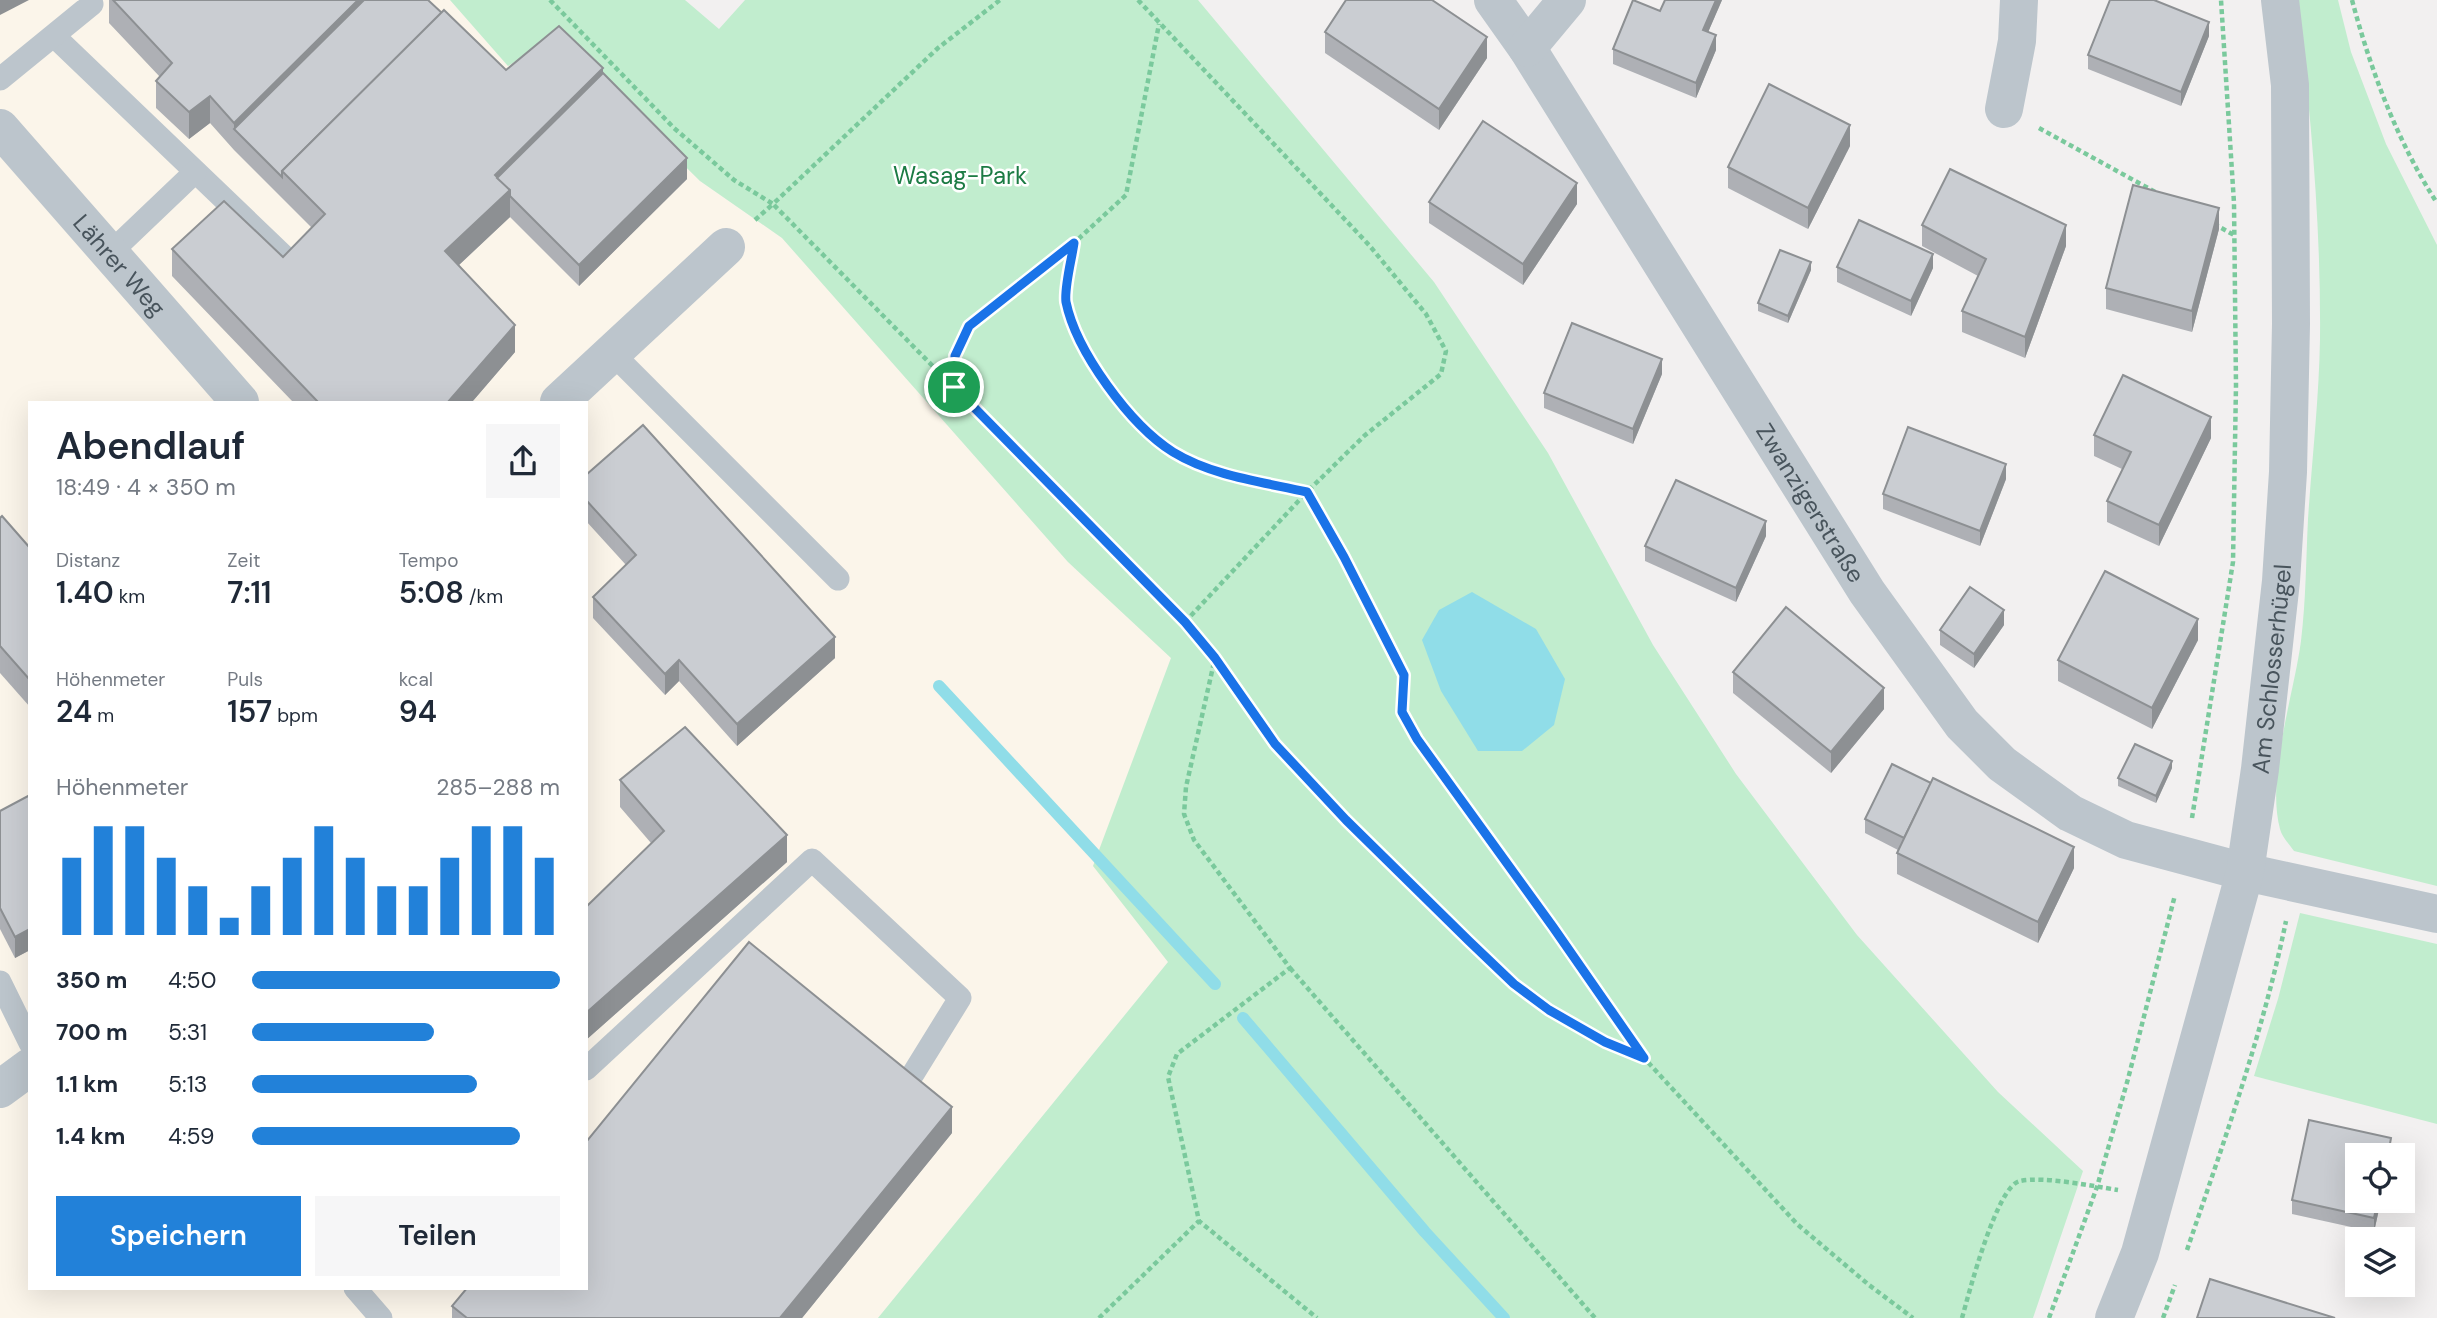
<!DOCTYPE html>
<html lang="de">
<head>
<meta charset="utf-8">
<style>
  :root { --surface:#fff; --page:#f6f6f7; --text:#1f2937; --muted:#747a83; --accent:#2281d9 }
  body { margin:0; font-family:"DM Sans",sans-serif; background:var(--page); color:var(--text); height:100vh; display:flex; flex-direction:column; font-size:26px; white-space:nowrap }
  * { box-sizing:border-box; margin:0 }
  p { font-size:23px; color:var(--muted) }
  .icon { flex:none; width:38px; height:38px; fill:none; stroke:currentColor; stroke-width:2; stroke-linecap:round; stroke-linejoin:round }
  .map { position:relative; flex:1; overflow:hidden }
  .side { position:absolute; left:28px; top:401px; width:560px; height:889px; display:flex; flex-direction:column; background:var(--surface); border-radius:0px; box-shadow:0 7px 28px #0002 }
  .side>* { flex:none }
  .controls { position:absolute; left:2345px; top:1143px; display:grid; gap:14px }
  .controls a { display:grid; place-items:center; width:70px; height:70px; border-radius:0px; background:var(--surface); box-shadow:0 7px 28px #0002; font-size:35px }
  .pin { position:absolute; display:grid; place-items:center; width:60px; height:60px; color:#fff; margin:-30px; border:4px solid #fff; border-radius:50%; box-shadow:0 2px 7px #0007 }
  .round { display:grid; place-items:center; flex:none; width:74px; height:74px; border-radius:0px; background:var(--page) }
  .headline { display:flex; align-items:center; justify-content:space-between; height:119px; padding:0 28px }
  h1 { font-size:38px; font-weight:600; line-height:52px }
  .figures { display:grid; grid-template-columns:repeat(3,1fr); gap:10px; height:119px; padding:7px 28px }
  .figures div { display:grid; align-content:center }
  .figures b { font-size:30px; font-weight:600 }
  .figures small { font-size:19px; font-weight:400 }
  .figures p { font-size:19px }
  .chart { height:196px; padding:14px 28px }
  .chart p { display:flex; justify-content:space-between }
  .chart svg { width:100%; height:126px; margin-top:7px; stroke:var(--accent); stroke-width:6 }
  .primary-button { display:flex; gap:14px; margin-top:auto; padding:14px 28px }
  .primary-button a { flex:1; height:80px; border-radius:0px; background:var(--accent); color:#fff; font-size:28px; font-weight:600; line-height:80px; text-align:center }
  .primary-button a+a { background:var(--page); color:var(--text) }
  ul { padding:0 28px; list-style:none; font-size:23px }
  li { display:grid; grid-template-columns:112px 84px 1fr; align-items:center; height:52px }
  li i { height:18px; border-radius:9px; background:var(--accent) }
  .map>svg:first-child { display:block }
</style>
</head>
<body>
<div class="map">
<svg width="2437" height="1318" viewBox="0 0 2437 1318">
  <rect width="100%" height="100%" fill="#f2f0f0"/>
  <!-- commercial -->
  <path fill="#fbf5ea" fill-rule="evenodd" d="M 0,0 L 450,0 L 508,66 L 554,37 L 700,181 L 782,238 L 1068,562 L 1171,658 L 1094,866 L 1168,962 L 878,1318 L 0,1318 ZM 30,402 L 586,402 L 586,1288 L 30,1288 Z"/>
  <!-- green -->
  <g fill="#c1edce">
    <path d="M 450,0 L 685,0 L 719,29 L 745,0 L 1198,0 L 1434,282 L 1548,453 L 1653,645 L 1736,774 L 1857,935 L 1998,1092 L 2083,1171 L 2033,1318 L 878,1318 L 1168,962 L 1093,866 L 1171,658 L 1068,562 L 782,238 L 700,181 L 554,37 L 508,66 Z"/>
    <path d="M 2297,0 L 2338,0 L 2351,52 L 2386,144 L 2437,245 L 2437,886 L 2294,851 C 2289,844 2282,837 2280,829 C 2266,778 2294,694 2301,641 C 2306,600 2306,559 2308,519 C 2312,459 2319,399 2320,339 C 2321,225 2311,113 2297,0 Z"/>
    <path d="M 2300,913 L 2437,944 L 2437,1124 L 2254,1076 L 2278,999 Z"/>
  </g>
  <!-- water -->
  <path fill="#90dde8" d="M 1472,592 L 1536,629 L 1565,679 L 1554,725 L 1522,751 L 1478,751 L 1441,691 L 1422,640 L 1439,610 Z"/>
  <g fill="none" stroke-linecap="round" stroke-linejoin="round">
    <!-- stream -->
    <g stroke="#90dde8" stroke-width="12">
      <path d="M 939,686 L 1215,984"/>
      <path d="M 1243,1018 L 1425,1232 L 1504,1318"/>
    </g>
    <!-- path -->
    <g stroke="#7ac99c" stroke-width="4.5" stroke-dasharray="5 3.5" stroke-linecap="butt">
      <path d="M 550,0 L 674,128 L 734,180 L 773,204 L 938,48 L 1000,0"/>
      <path d="M 1138,0 L 1369,245 L 1426,314 L 1446,351 L 1441,374 L 1364,436 L 1307,492 L 1344,557 L 1403,675 L 1402,712 L 1417,739 L 1553,927 L 1644,1058 L 1797,1224 L 1869,1285 L 1913,1318"/>
      <path d="M 2352,0 C 2371,71 2397,141 2437,203"/>
      <path d="M 2039,128 L 2157,193"/>
      <path d="M 755,220 L 773,204 L 1185,622 L 1215,658 L 1186,787 L 1184,814 L 1194,840 L 1290,968 L 1177,1054 L 1168,1077 L 1199,1221 L 1317,1318"/>
      <path d="M 2214,224 L 2234,235"/>
      <path d="M 1074,243 C 1072,258 1064,288 1066,302 C 1077,352 1130,425 1173,452 C 1210,475 1265,483 1307,492"/>
      <path d="M 954,387 L 955,356 L 969,326 L 1074,243 L 1126,195 L 1159,24"/>
      <path d="M 1185,622 L 1306,493"/>
      <path d="M 1215,658 L 1275,744 L 1346,820 L 1514,984 L 1549,1010 L 1605,1042 L 1641,1056"/>
      <path d="M 2192,818 L 2233,562 L 2236,385 L 2234,203 L 2221,0"/>
      <path d="M 1290,968 L 1595,1318"/>
      <path d="M 2187,1250 C 2224,1141 2263,1033 2286,921"/>
      <path d="M 1099,1318 L 1199,1221"/>
      <path d="M 1962,1318 C 1969,1293 1997,1185 2020,1181 C 2044,1176 2092,1186 2118,1190"/>
      <path d="M 2049,1318 L 2097,1187 L 2128,1079 L 2175,895"/>
      <path d="M 2163,1318 L 2175,1285"/>
    </g>
    <!-- lane -->
    <g stroke="#bcc5cc" stroke-width="23">
      <path d="M 54,36 L 292,264"/>
      <path d="M 0,79 L 92,4 L 90,0"/>
      <path d="M 109,254 L 195,172"/>
      <path d="M 612,353 L 838,579"/>
      <path d="M 0,982 L 30,1043"/>
      <path d="M 586,1069 L 812,860 L 960,998 L 913,1074"/>
      <path d="M 355,1288 L 381,1318"/>
    </g>
    <!-- street -->
    <g stroke="#bcc5cc" stroke-width="38">
      <path id="s1" d="M 1493,0 L 1527,48 L 1867,592 L 1962,724 L 2002,764 L 2070,813 L 2126,840 L 2245,872 L 2437,914"/>
      <path d="M 1527,48 L 1567,0"/>
      <path d="M 2004,109 L 2017,41 L 2019,0"/>
      <path id="s2" d="M 0,128 L 240,402"/>
      <path d="M 559,402 L 726,247"/>
      <path d="M 0,1089 L 30,1067"/>
      <path id="s3" d="M 2114,1318 L 2140,1253 L 2245,872 L 2260,769 L 2281,581 L 2288,472 L 2291,324 L 2290,85 L 2280,0"/>
    </g>
  </g>
  <!-- wall -->
  <g fill="#aeb0b5">
    <path d="M 109,0 L 428,0 L 441,13 L 506,70 L 603,73 L 687,179 L 579,286 L 510,217 L 458,266 L 515,352 L 472,402 L 293,402 L 172,276 L 172,249 L 283,257 L 312,228 L 234,150 L 210,123 L 189,139 L 156,108 L 156,81 L 160,77 L 109,23 Z"/>
    <path d="M 1665,0 L 1722,0 L 1708,32 L 1716,50 L 1696,98 L 1613,64 L 1613,49 L 1660,11 Z"/>
    <path d="M 1325,32 L 1487,58 L 1439,130 L 1325,53 Z"/>
    <path d="M 2209,36 L 2181,106 L 2088,69 L 2088,55 Z"/>
    <path d="M 1850,146 L 1808,229 L 1728,188 L 1728,167 Z"/>
    <path d="M 1429,202 L 1577,204 L 1523,285 L 1429,223 Z"/>
    <path d="M 1922,225 L 2066,246 L 2025,358 L 1962,332 L 1962,311 L 1978,276 L 1922,246 Z"/>
    <path d="M 2219,229 L 2192,332 L 2106,309 L 2106,288 Z"/>
    <path d="M 1837,267 L 1933,268 L 1911,316 L 1837,282 Z"/>
    <path d="M 1811,270 L 1788,323 L 1758,311 L 1758,303 Z"/>
    <path d="M 1662,374 L 1633,444 L 1544,408 L 1544,393 Z"/>
    <path d="M 2094,435 L 2211,438 L 2159,546 L 2107,522 L 2107,501 L 2122,469 L 2094,456 Z"/>
    <path d="M 586,475 L 835,658 L 737,746 L 679,681 L 665,695 L 593,618 L 593,597 L 626,565 L 586,521 Z"/>
    <path d="M 2006,479 L 1980,546 L 1883,509 L 1883,494 Z"/>
    <path d="M 0,518 L 30,548 L 30,707 L 0,673 Z"/>
    <path d="M 1766,536 L 1736,602 L 1645,561 L 1645,546 Z"/>
    <path d="M 2004,625 L 1974,668 L 1940,645 L 1940,630 Z"/>
    <path d="M 2198,640 L 2152,729 L 2058,681 L 2058,660 Z"/>
    <path d="M 1733,672 L 1884,709 L 1831,773 L 1733,693 Z"/>
    <path d="M 2172,768 L 2156,803 L 2118,786 L 2118,778 Z"/>
    <path d="M 620,780 L 787,862 L 586,1040 L 586,907 L 651,843 L 620,807 Z"/>
    <path d="M 30,795 L 30,950 L 15,958 L 0,929 L 0,811 Z"/>
    <path d="M 1865,819 L 2074,868 L 2038,943 L 1897,874 L 1897,853 L 1898,850 L 1865,833 Z"/>
    <path d="M 2309,1120 L 2391,1138 L 2391,1155 L 2357,1155 L 2357,1200 L 2381,1200 L 2374,1232 L 2292,1214 L 2292,1200 Z"/>
    <path d="M 952,1133 L 802,1318 L 452,1318 L 452,1306 Z"/>
  </g>
  <!-- shaded-wall -->
  <g fill="#8d9093">
    <path d="M 0,0 L 29,0 L 0,15 Z"/>
    <path d="M 358,0 L 385,0 L 234,129 L 234,123 Z"/>
    <path d="M 1716,0 L 1722,0 L 1703,44 L 1703,30 Z"/>
    <path d="M 2209,22 L 2209,36 L 2181,106 L 2181,92 Z"/>
    <path d="M 1716,35 L 1716,50 L 1696,98 L 1696,83 Z"/>
    <path d="M 1487,37 L 1487,58 L 1439,130 L 1439,109 Z"/>
    <path d="M 603,68 L 603,94 L 505,191 L 495,175 Z"/>
    <path d="M 210,96 L 210,123 L 189,139 L 189,112 Z"/>
    <path d="M 1850,125 L 1850,146 L 1808,229 L 1808,208 Z"/>
    <path d="M 687,158 L 687,179 L 579,286 L 579,265 Z"/>
    <path d="M 1577,183 L 1577,204 L 1523,285 L 1523,264 Z"/>
    <path d="M 510,190 L 510,217 L 445,278 L 445,251 Z"/>
    <path d="M 2219,208 L 2219,229 L 2192,332 L 2192,311 Z"/>
    <path d="M 2066,225 L 2066,246 L 2025,358 L 2025,337 Z"/>
    <path d="M 1933,254 L 1933,268 L 1911,316 L 1911,301 Z"/>
    <path d="M 1811,262 L 1811,270 L 1788,323 L 1788,316 Z"/>
    <path d="M 515,325 L 515,352 L 472,402 L 448,402 Z"/>
    <path d="M 1662,359 L 1662,374 L 1633,444 L 1633,429 Z"/>
    <path d="M 2211,417 L 2211,438 L 2159,546 L 2159,525 Z"/>
    <path d="M 2006,464 L 2006,479 L 1980,546 L 1980,531 Z"/>
    <path d="M 1766,521 L 1766,536 L 1736,602 L 1736,588 Z"/>
    <path d="M 2004,610 L 2004,625 L 1974,668 L 1974,654 Z"/>
    <path d="M 2198,619 L 2198,640 L 2152,729 L 2152,708 Z"/>
    <path d="M 835,637 L 835,658 L 737,746 L 737,724 Z"/>
    <path d="M 679,660 L 679,681 L 665,695 L 665,674 Z"/>
    <path d="M 1884,688 L 1884,709 L 1831,773 L 1831,752 Z"/>
    <path d="M 2172,761 L 2172,768 L 2156,803 L 2156,796 Z"/>
    <path d="M 787,835 L 787,862 L 586,1040 L 586,1013 Z"/>
    <path d="M 2074,847 L 2074,868 L 2038,943 L 2038,922 Z"/>
    <path d="M 30,929 L 30,950 L 15,958 L 15,937 Z"/>
    <path d="M 952,1107 L 952,1133 L 802,1318 L 780,1318 Z"/>
    <path d="M 2391,1138 L 2391,1155 L 2388,1155 Z"/>
    <path d="M 2378,1200 L 2381,1200 L 2374,1232 L 2374,1218 Z"/>
  </g>
  <!-- building -->
  <g fill="#cacdd2" stroke="#8d9093" stroke-width="2">
    <path d="M 113,0 L 358,0 L 234,123 L 210,96 L 189,112 L 156,81 L 172,63 Z"/>
    <path d="M 364,0 L 428,0 L 442,13 L 282,171 L 282,177 L 234,129 Z"/>
    <path d="M 1346,0 L 1432,0 L 1487,37 L 1439,109 L 1325,32 Z"/>
    <path d="M 1633,0 L 1660,11 L 1665,0 L 1716,0 L 1703,30 L 1716,35 L 1696,83 L 1613,49 Z"/>
    <path d="M 2110,0 L 2154,0 L 2209,22 L 2181,92 L 2088,55 Z"/>
    <path d="M 444,10 L 506,70 L 559,26 L 603,68 L 495,175 L 510,190 L 445,251 L 515,325 L 448,402 L 318,402 L 172,249 L 224,201 L 283,257 L 325,214 L 282,171 Z"/>
    <path d="M 603,73 L 687,158 L 579,265 L 510,196 L 510,190 L 497,178 Z"/>
    <path d="M 1769,84 L 1850,125 L 1808,208 L 1728,167 Z"/>
    <path d="M 1483,121 L 1577,183 L 1523,264 L 1429,202 Z"/>
    <path d="M 1950,169 L 2066,225 L 2025,337 L 1962,311 L 1986,259 L 1922,225 Z"/>
    <path d="M 2133,185 L 2219,208 L 2192,311 L 2106,288 Z"/>
    <path d="M 1859,220 L 1933,254 L 1911,301 L 1837,267 Z"/>
    <path d="M 1780,250 L 1811,262 L 1788,316 L 1758,303 Z"/>
    <path d="M 1572,323 L 1662,359 L 1633,429 L 1544,393 Z"/>
    <path d="M 2123,375 L 2211,417 L 2159,525 L 2107,501 L 2131,452 L 2094,435 Z"/>
    <path d="M 643,425 L 835,637 L 737,724 L 679,660 L 665,674 L 593,597 L 636,555 L 586,500 L 586,475 Z"/>
    <path d="M 1908,427 L 2006,464 L 1980,531 L 1883,494 Z"/>
    <path d="M 1676,480 L 1766,521 L 1736,588 L 1645,546 Z"/>
    <path d="M 2,516 L 30,548 L 30,680 L 0,646 L 0,518 Z"/>
    <path d="M 2105,571 L 2198,619 L 2152,708 L 2058,660 Z"/>
    <path d="M 1970,587 L 2004,610 L 1974,654 L 1940,630 Z"/>
    <path d="M 1786,607 L 1884,688 L 1831,752 L 1733,672 Z"/>
    <path d="M 685,727 L 787,835 L 586,1013 L 586,907 L 664,831 L 620,780 Z"/>
    <path d="M 2135,744 L 2172,761 L 2156,796 L 2118,778 Z"/>
    <path d="M 1892,764 L 1931,783 L 1904,838 L 1865,819 Z"/>
    <path d="M 1933,778 L 2074,847 L 2038,922 L 1897,853 Z"/>
    <path d="M 30,795 L 30,929 L 15,937 L 0,908 L 0,811 Z"/>
    <path d="M 749,942 L 952,1107 L 780,1318 L 467,1318 L 452,1306 L 467,1288 L 586,1288 L 586,1142 Z"/>
    <path d="M 2309,1120 L 2391,1138 L 2388,1155 L 2357,1155 L 2357,1200 L 2378,1200 L 2374,1218 L 2292,1200 Z"/>
    <path d="M 2210,1279 L 2335,1318 L 2197,1318 Z"/>
  </g>
  <g fill="none" stroke-linecap="round" stroke-linejoin="round">
    <!-- route casing -->
    <g stroke="#fff" stroke-width="14">
      <path id="route" d="M 1074,243 C 1072,258 1064,288 1066,302 C 1076,351 1130,425 1173,452 C 1212,476 1263,482 1307,492 L 1344,557 L 1404,675 L 1402,712 L 1417,739 L 1553,927 L 1644,1058 L 1605,1042 L 1549,1010 L 1514,984 L 1469,941 L 1346,820 L 1275,744 L 1215,658 L 1185,622 L 954,387 L 955,356 L 969,326 Z"/>
    </g>
    <!-- route -->
    <use href="#route" stroke="#1a73e8" stroke-width="9"/>
  </g>
  <g text-anchor="middle" dominant-baseline="central" stroke-width="5" stroke-linejoin="round" paint-order="stroke">
    <!-- park labels -->
    <g font-size="24" fill="#1c7b44" stroke="#fff">
      <text x="960" y="175">Wasag-Park</text>
    </g>
    <!-- street labels -->
    <g font-size="24" fill="#48545c" stroke="#fff">
      <text stroke="none"><textPath href="#s2" startOffset="182">Lährer Weg</textPath></text>
      <text stroke="none"><textPath href="#s1" startOffset="595">Zwanzigerstraße</textPath></text>
      <text stroke="none"><textPath href="#s3" startOffset="670">Am Schlosserhügel</textPath></text>
    </g>
  </g>
</svg>
<div class="controls">
<a><svg class="icon" aria-label="locate" viewBox="0 0 24 24"><circle cx="12" cy="12" r="6"/><path d="M12 2v4M12 18v4M2 12h4M18 12h4"/></svg></a>
<a><svg class="icon" aria-label="layers" viewBox="0 0 24 24"><path d="M12 4l9 5-9 5-9-5zM3 14l9 5 9-5"/></svg></a>
</div>
<div class="pin" style="left:954px;top:387px;background:#1e9e55"><svg class="icon" aria-label="arrive" viewBox="0 0 24 24"><path d="M6 21V4h12l-3 4 3 4H6"/></svg></div>
<section class="side">
<div class="headline"><div><h1>Abendlauf</h1><p>18:49 · 4 × 350 m</p></div><a class="round"><svg class="icon" aria-label="share" viewBox="0 0 24 24"><path d="M12 15V3M7 8l5-5 5 5M5 13v7h14v-7"/></svg></a></div>
<div class="figures">
<div><p>Distanz</p><b>1.40<small> km</small></b></div>
<div><p>Zeit</p><b>7:11</b></div>
<div><p>Tempo</p><b>5:08<small> /km</small></b></div>
</div>
<div class="figures">
<div><p>Höhenmeter</p><b>24<small> m</small></b></div>
<div><p>Puls</p><b>157<small> bpm</small></b></div>
<div><p>kcal</p><b>94</b></div>
</div>
<div class="chart"><p><span>Höhenmeter</span>285–288 m</p>
<svg viewBox="0 0 160 44" preserveAspectRatio="none"><path d="M5 44V17M15 44V6M25 44V6M35 44V17M45 44V27M55 44V38M65 44V27M75 44V17M85 44V6M95 44V17M105 44V27M115 44V27M125 44V17M135 44V6M145 44V6M155 44V17"/></svg>
</div>
<ul>
<li><b>350 m</b>4:50<i style="width:100%"></i></li>
<li><b>700 m</b>5:31<i style="width:59%"></i></li>
<li><b>1.1 km</b>5:13<i style="width:73%"></i></li>
<li><b>1.4 km</b>4:59<i style="width:87%"></i></li>
</ul>
<div class="primary-button"><a>Speichern</a><a>Teilen</a></div>
</section>
</div>
</body>
</html>
